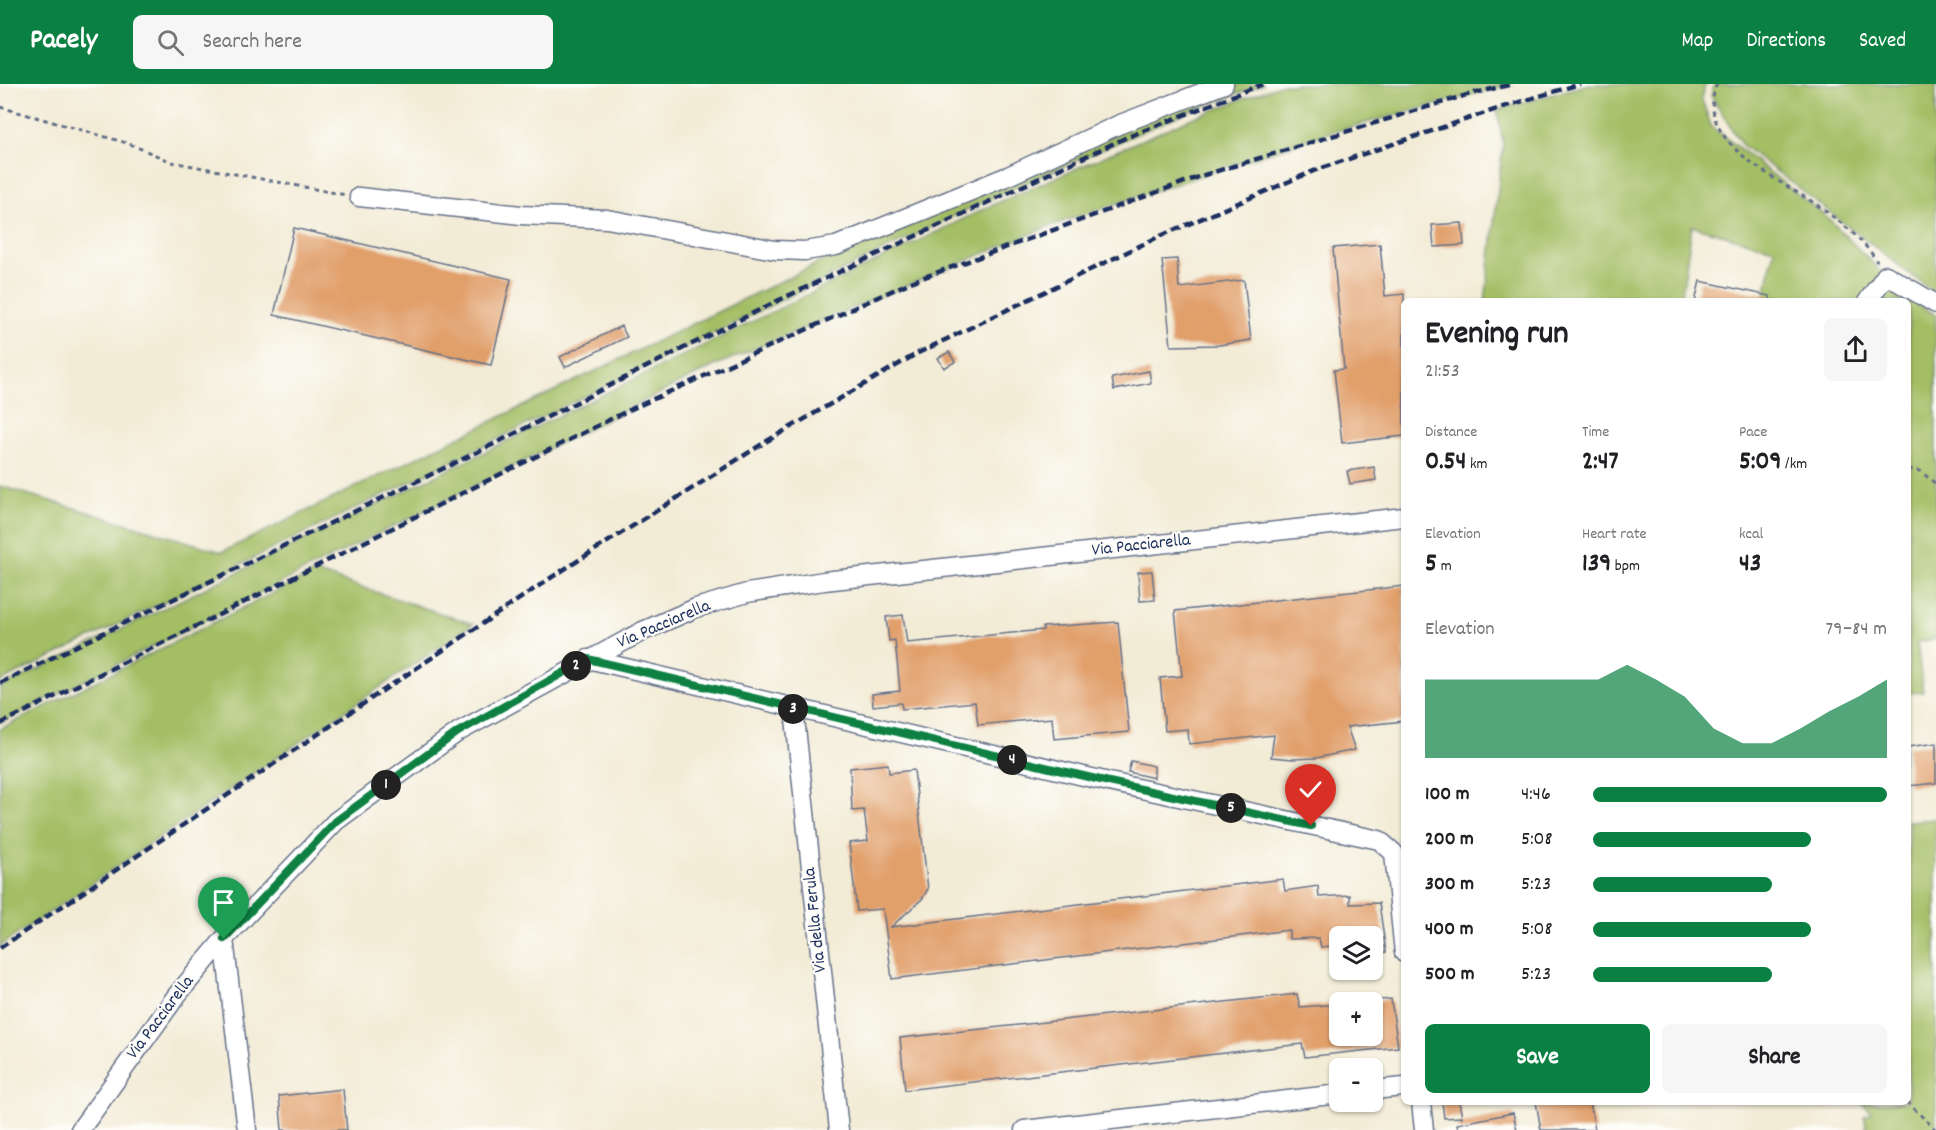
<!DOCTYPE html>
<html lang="en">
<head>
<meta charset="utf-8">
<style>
  :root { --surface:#fff; --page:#f6f6f6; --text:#202124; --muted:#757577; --accent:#0b8043 }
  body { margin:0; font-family:Dekko,sans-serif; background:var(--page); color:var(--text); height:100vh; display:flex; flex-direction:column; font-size:22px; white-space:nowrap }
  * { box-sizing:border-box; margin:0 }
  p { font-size:20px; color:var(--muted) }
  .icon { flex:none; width:33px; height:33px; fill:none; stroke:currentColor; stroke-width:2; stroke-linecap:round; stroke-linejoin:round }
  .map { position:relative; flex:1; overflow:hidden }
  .panel { position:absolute; left:1401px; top:214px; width:510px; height:807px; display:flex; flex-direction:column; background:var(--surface); border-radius:9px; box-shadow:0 2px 4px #0004 }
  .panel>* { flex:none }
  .tools { position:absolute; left:1329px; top:842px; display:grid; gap:12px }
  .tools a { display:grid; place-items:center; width:54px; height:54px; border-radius:9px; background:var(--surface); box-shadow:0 2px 4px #0004; font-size:30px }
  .pin { position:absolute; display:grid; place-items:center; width:51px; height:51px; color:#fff; margin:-62px -26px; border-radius:50% 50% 50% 0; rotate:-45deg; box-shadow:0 0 6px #0007 }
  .pin .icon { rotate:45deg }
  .km { position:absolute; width:30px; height:30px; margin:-15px; border-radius:50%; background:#222; color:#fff; font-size:16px; line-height:30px; text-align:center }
  .round { display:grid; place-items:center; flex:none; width:63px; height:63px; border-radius:9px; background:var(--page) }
  .headline { display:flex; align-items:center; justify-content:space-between; height:102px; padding:0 24px }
  h1 { font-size:33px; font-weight:800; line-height:45px }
  .stats { display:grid; grid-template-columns:repeat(3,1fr); gap:9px; height:102px; padding:6px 24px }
  .stats div { display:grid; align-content:center }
  .stats b { font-size:26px; font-weight:800 }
  .stats small { font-size:16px; font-weight:400 }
  .stats p { font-size:16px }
  .chart { height:168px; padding:12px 24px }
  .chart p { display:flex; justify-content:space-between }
  .chart svg { width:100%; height:108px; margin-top:6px; fill:var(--accent); opacity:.7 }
  .primary-button { display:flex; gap:12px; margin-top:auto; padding:12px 24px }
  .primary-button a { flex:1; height:69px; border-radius:9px; background:var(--accent); color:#fff; font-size:24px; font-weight:800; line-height:69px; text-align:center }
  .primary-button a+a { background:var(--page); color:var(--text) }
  ul { padding:0 24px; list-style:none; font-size:20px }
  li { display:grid; grid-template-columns:96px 72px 1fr; align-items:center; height:45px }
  li i { height:15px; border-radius:8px; background:var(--accent) }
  header { display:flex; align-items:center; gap:36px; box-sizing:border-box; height:84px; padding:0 30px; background:var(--accent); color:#fff }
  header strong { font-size:28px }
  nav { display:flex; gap:33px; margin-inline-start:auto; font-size:21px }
  .search { width:420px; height:54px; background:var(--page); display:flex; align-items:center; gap:15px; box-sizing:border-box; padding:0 21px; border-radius:9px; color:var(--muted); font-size:22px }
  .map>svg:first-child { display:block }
</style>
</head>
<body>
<header>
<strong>Pacely</strong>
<div class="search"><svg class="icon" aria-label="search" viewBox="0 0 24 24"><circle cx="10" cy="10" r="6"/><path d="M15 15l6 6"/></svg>Search here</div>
<nav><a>Map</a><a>Directions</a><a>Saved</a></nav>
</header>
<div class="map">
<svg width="1936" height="1046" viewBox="0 0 1936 1046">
  <rect width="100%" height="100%" fill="#fdfcf7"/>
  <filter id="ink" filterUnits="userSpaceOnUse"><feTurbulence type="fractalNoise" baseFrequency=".0167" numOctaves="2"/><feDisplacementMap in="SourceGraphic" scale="12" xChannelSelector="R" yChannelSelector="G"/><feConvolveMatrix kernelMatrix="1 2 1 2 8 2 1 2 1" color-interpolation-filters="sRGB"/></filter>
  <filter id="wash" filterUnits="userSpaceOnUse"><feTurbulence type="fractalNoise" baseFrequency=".008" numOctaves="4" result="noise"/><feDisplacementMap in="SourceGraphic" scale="24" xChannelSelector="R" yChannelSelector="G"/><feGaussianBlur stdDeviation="1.35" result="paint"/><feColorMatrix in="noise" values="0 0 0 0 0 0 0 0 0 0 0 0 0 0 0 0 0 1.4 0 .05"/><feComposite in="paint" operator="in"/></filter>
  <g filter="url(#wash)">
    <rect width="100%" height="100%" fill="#f2ebd5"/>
    <!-- green -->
    <g fill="#a3be64" stroke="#5f7661" stroke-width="1.5">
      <path d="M 1204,0 L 1264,0 L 1189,27 L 987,116 L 0,598 L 0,402 L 222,468 L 1097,44 Z"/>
      <path d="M 1283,0 L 1513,0 L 1328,49 L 1050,142 L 716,281 L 0,639 L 0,604 L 990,122 L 1192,34 Z"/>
      <path d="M 1589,0 L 1706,0 L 1701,13 L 1711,42 L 1829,135 L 1907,214 L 1936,231 L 1936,555 L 1917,558 L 1923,608 L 1908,609 L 1908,218 L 1764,217 L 1774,165 L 1692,142 L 1681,217 L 1485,218 L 1503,60 L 1497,26 Z"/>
      <path d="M 1714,0 L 1936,0 L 1936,210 L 1741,60 L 1711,12 Z"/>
      <path d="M 315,488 L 473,540 L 0,862 L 0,645 Z"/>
      <path d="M 1936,735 L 1936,1046 L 1867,1046 L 1864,1032 L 1872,1029 L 1862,1019 L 1908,1018 L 1908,737 Z"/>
    </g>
    <g id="blocks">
      <!-- building -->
      <g fill="#e19f6b">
        <path d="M 1462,139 L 1464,161 L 1434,163 L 1432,141 Z"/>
        <path d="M 294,144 L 511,195 L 491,281 L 274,231 Z"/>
        <path d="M 1380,160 L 1385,212 L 1404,210 L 1404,352 L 1342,359 L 1334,286 L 1344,285 L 1333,164 Z"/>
        <path d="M 1177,175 L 1179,204 L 1244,196 L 1251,256 L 1219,261 L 1171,262 L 1162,176 Z"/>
        <path d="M 1700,197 L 1770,212 L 1770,218 L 1695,218 Z"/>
        <path d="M 621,242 L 627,253 L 565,283 L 560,273 Z"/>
        <path d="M 949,268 L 955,278 L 944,284 L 938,274 Z"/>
        <path d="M 1149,287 L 1151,299 L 1114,306 L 1112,294 Z"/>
        <path d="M 1374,383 L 1376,396 L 1350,400 L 1347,387 Z"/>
        <path d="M 1152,487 L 1155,516 L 1140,517 L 1138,488 Z"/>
        <path d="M 1404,502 L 1404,637 L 1347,643 L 1355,666 L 1316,674 L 1293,675 L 1271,673 L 1274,651 L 1189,660 L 1188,645 L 1165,647 L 1160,594 L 1182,592 L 1175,527 Z"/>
        <path d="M 903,531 L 907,559 L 1043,546 L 1043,543 L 1118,538 L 1129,648 L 1054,655 L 1052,634 L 978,641 L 975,618 L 902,625 L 901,619 L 873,622 L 872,610 L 900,607 L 895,556 L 889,557 L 886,533 Z"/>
        <path d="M 1936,659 L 1936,699 L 1908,702 L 1908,663 Z"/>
        <path d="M 1131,677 L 1154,682 L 1154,694 L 1128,688 Z"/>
        <path d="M 888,680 L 889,689 L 914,686 L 928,805 L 922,815 L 891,843 L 1283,795 L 1285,807 L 1318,802 L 1319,813 L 1350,811 L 1350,820 L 1379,819 L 1386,868 L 1372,870 L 1372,852 L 1340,852 L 1340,861 L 1321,863 L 1319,854 L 1289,855 L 1289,846 L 892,895 L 883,825 L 857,827 L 849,759 L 868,757 L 864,726 L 852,727 L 850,684 Z"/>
        <path d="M 1297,910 L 1300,923 L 1340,920 L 1340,951 L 1372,951 L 1372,917 L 1391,915 L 1398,963 L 1305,973 L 1302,960 L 905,1006 L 900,954 Z"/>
        <path d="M 343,1005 L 347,1046 L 282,1046 L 279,1012 Z"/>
        <path d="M 1442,1018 L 1459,1018 L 1462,1033 L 1444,1034 Z"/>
        <path d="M 1536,1018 L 1590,1018 L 1595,1046 L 1541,1046 Z"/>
        <path d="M 1513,1029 L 1517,1046 L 1458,1046 L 1457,1040 Z"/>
      </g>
    </g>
  </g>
  <g filter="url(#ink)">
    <use href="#blocks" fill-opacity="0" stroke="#667188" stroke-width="1.5"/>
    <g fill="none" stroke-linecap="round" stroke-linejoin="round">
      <!-- minor casing -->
      <g stroke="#667188" stroke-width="21">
        <g id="minor">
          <path d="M 359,113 L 521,131 L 607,135 L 775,166 L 805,167 L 836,162 L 1008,92 L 1118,41 L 1224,0"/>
          <path d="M 1867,218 L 1886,191 L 1936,220"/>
          <path d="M 588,575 L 1109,698 L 1379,756 L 1394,769 L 1404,869"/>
          <path d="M 794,625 L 839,1046"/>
          <path d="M 224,855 L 247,1046"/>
          <path d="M 1372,1006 L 1404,1003"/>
          <path d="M 1421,1018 L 1424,1046"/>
          <path d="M 80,1046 L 177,911 L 224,855 L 336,737 L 458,648 L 643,547 L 696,524 L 747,509 L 824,497 L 1404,433"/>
          <path d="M 1024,1046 L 1340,1010"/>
        </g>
      </g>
      <!-- path -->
      <g stroke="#667188" stroke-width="3" stroke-dasharray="4.5 4.5" stroke-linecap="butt">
        <path d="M 1717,0 C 1691,60 1787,98 1824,126 C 1844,141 1865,157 1877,178"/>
        <path d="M 0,23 L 127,59 L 172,78 L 346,111"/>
        <path d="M 1908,385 L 1920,387 L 1936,400"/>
        <path d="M 1907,1018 L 1936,1046"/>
      </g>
      <!-- minor -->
      <use href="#minor" stroke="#fff" stroke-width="18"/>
      <!-- rail -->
      <g stroke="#1b2f5e" stroke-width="4.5" stroke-dasharray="9 4.5" stroke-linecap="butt">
        <path d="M 0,599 L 498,358 L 775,218 L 1125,54 L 1263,0"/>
        <path d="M 0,640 L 627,327 L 911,198 L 1204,91 L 1470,10 L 1513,0"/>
        <path d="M 0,864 L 549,495 L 767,357 L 918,269 L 1158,153 L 1316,86 L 1506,22 L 1580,0"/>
      </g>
    </g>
  </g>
  <g fill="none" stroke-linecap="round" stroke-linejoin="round" filter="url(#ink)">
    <!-- route casing -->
    <g stroke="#fff" stroke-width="12">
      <path id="route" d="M 224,855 L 336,737 L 458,648 L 588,575 L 1109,698 L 1311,742"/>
    </g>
    <!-- route -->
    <use href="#route" stroke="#0b8043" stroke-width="8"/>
  </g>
  <g text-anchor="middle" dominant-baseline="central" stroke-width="4.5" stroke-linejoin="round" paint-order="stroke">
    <!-- street labels -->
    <g font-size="18" fill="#1b2f5e" stroke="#fdfcf7">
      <text transform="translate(1141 462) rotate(-6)">Via Pacciarella</text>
      <text transform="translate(664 541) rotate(-23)">Via Pacciarella</text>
      <text transform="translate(816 836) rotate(-96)">Via della Ferula</text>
      <text transform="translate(161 934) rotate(-53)">Via Pacciarella</text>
    </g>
  </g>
</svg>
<div class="tools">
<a><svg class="icon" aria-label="layers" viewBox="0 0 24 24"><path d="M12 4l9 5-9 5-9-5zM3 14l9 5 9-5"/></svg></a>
<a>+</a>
<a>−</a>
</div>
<div class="pin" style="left:224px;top:855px;background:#1e9e55"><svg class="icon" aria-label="arrive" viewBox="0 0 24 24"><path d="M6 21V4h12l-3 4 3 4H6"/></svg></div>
<div class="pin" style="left:1311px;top:742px;background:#d93025"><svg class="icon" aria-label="check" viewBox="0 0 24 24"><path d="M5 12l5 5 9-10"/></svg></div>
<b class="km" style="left:386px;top:701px">1</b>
<b class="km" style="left:576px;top:582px">2</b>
<b class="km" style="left:793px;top:625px">3</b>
<b class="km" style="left:1012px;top:676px">4</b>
<b class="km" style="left:1231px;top:724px">5</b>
<section class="panel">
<div class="headline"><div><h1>Evening run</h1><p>21:53</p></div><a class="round"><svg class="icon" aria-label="share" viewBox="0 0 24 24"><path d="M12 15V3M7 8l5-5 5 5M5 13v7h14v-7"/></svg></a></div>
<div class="stats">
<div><p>Distance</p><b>0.54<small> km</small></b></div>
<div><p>Time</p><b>2:47</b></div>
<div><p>Pace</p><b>5:09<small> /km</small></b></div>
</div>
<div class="stats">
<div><p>Elevation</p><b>5<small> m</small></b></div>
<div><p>Heart rate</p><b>139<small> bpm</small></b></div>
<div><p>kcal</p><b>43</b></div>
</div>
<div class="chart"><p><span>Elevation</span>79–84 m</p>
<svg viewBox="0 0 160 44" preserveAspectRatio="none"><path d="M0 44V12L10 12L20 12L30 12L40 12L50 12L60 12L70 6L80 12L90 19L100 32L110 38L120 38L130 32L140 25L150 19L160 12V44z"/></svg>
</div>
<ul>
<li><b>100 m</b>4:46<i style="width:100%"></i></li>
<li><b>200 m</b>5:08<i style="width:74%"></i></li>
<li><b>300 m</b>5:23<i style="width:61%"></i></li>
<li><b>400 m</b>5:08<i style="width:74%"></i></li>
<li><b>500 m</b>5:23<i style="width:61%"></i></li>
</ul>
<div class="primary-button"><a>Save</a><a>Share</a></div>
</section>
</div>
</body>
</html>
